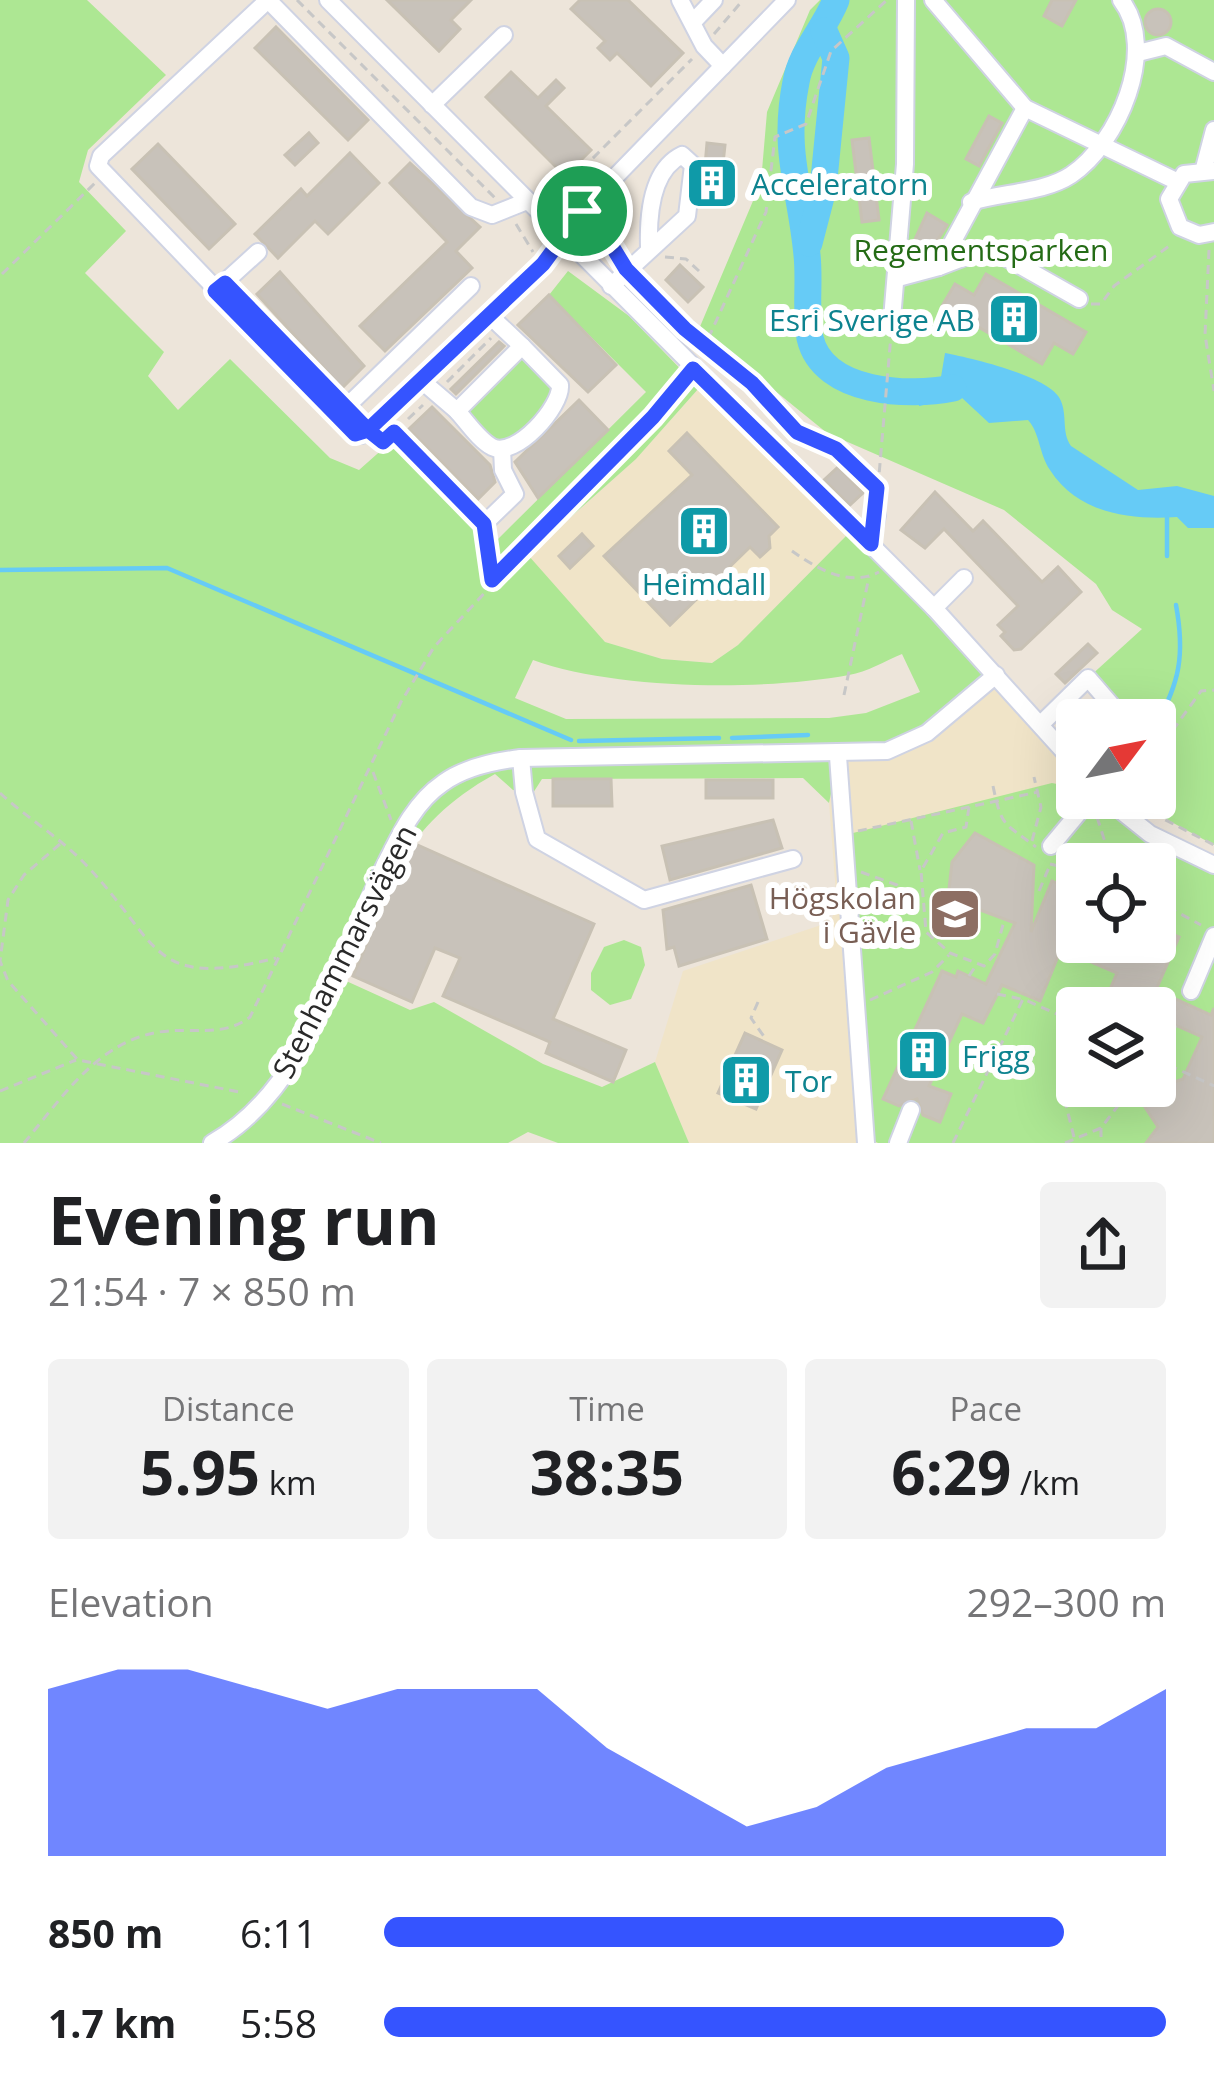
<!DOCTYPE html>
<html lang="en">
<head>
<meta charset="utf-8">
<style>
  :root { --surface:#fff; --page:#f2f2f2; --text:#202124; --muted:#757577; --accent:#3554ff }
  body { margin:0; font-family:"Open Sans",sans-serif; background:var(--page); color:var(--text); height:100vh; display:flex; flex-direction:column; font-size:45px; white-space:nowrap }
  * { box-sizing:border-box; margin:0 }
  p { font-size:39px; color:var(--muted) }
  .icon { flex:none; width:66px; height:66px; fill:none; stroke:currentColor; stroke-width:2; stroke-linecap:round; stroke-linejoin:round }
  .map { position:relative; height:1143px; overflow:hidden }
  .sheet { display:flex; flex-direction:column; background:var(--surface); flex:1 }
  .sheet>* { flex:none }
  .needle { width:78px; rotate:58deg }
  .fabs { position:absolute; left:1056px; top:699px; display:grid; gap:24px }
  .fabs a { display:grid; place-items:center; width:120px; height:120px; border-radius:12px; background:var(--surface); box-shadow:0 12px 48px #0002; font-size:60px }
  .pin { position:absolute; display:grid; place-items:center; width:102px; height:102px; color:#fff; margin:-51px; border:6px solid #fff; border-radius:50%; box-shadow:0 3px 12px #0007 }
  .round { display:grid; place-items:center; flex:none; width:126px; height:126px; border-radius:12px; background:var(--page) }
  .headline { display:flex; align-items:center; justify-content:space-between; height:204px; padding:0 48px }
  h1 { font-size:66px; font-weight:700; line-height:90px }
  .stats { display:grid; grid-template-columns:repeat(3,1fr); gap:18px; height:204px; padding:12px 48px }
  .stats div { display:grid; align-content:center; border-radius:12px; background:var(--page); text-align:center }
  .stats b { font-size:60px; font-weight:700 }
  .stats small { font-size:33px; font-weight:400 }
  .stats p { font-size:33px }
  .chart { height:336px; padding:24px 48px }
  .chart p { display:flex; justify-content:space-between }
  .chart svg { width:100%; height:216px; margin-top:12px; fill:var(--accent); opacity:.7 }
  ul { padding:0 48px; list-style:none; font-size:39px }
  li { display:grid; grid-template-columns:192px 144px 1fr; align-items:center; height:90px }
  li i { height:30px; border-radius:15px; background:var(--accent) }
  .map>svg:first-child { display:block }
</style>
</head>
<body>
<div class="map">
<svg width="1214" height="1143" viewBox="0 0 1214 1143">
  <rect width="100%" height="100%" fill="#ede5da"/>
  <!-- education -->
  <g fill="#f0e4c8" fill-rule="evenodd">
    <path d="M 699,388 L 846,536 L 738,645 L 712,663 L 662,659 L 605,642 L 528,556 L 636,459 Z"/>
    <path d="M 996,675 L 1077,769 L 1077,798 L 1214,875 L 1214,1143 L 689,1143 L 655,1062 L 683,971 L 830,922 L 837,906 L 829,803 L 838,756 ZM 1077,864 L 1155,864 L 1155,942 L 1077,942 ZM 1077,1008 L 1155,1008 L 1155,1086 L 1077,1086 Z"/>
  </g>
  <!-- green -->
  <g fill="#ade793" fill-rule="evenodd">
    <path d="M 0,0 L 87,0 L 166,75 L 88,150 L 79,182 L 126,231 L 85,273 L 164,352 L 148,376 L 178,410 L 230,359 L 330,458 L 359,470 L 394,439 L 495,542 L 646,392 L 549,295 L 568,271 L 629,316 L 699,388 L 636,459 L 528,555 L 605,642 L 662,659 L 712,663 L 738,645 L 846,536 L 871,544 L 996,675 L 927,733 L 839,756 L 829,803 L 803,778 L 542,779 L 533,793 L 513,790 L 495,774 C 401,826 388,888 344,980 L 410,1010 L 434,1002 L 543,1064 L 602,1087 L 655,1062 L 689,1143 L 558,1143 L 528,1132 L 508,1143 L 0,1143 ZM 902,654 L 920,692 L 866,713 L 829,718 L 566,719 L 515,698 L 533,660 C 616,690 762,691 849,675 C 867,672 885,661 902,654 Z"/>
    <path d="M 820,0 L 1214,0 L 1214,845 L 1127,798 L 1155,798 L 1155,720 L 1125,720 L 1088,678 L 1142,629 L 1112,610 L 1096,584 L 1004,510 L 827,433 L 699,329 L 761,182 L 767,112 L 810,10 Z"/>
    <path d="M 517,357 L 530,358 L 555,388 C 549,413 520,437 496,442 L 467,411 Z"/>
    <path d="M 1052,783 L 1077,788 L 1077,798 L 1106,798 L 1214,865 L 1214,1143 L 878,1143 L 868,1138 L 845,835 ZM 1077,864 L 1155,864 L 1155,942 L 1077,942 ZM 1077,1008 L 1155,1008 L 1155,1086 L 1077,1086 Z"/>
    <path d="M 624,940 L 641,947 L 645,965 L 631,999 L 610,1005 L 591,990 L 591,973 L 604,947 Z"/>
  </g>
  <!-- water -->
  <path fill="#66cbf6" d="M 945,353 C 971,358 1049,376 1060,399 C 1068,415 1061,432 1071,446 L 1138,490 L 1177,486 L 1214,496 L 1214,528 L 1188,528 L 1177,517 C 1131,520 1078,514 1050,470 C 1039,454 1040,433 1028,420 L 989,423 L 961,397 L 919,406 L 919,388 L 941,377 Z"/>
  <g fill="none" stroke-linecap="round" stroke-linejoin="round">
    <!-- stream -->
    <g stroke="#66cbf6" stroke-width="4.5">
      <path d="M 1167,556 L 1167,514"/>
      <path d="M 0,570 L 167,568 L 571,740"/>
      <path d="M 1155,726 C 1180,683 1185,654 1176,605"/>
      <path d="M 732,738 L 808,735"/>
      <path d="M 579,741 L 719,738"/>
    </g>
    <!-- river -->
    <g stroke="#66cbf6" stroke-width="27">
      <path d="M 836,0 C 825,28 801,52 796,82 C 782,152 801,189 807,255 C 810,282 805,311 810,338 C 823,394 910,397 953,388"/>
      <path d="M 809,243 L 823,189 L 836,58 L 824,31"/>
    </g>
  </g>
  <!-- building -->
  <g fill="#c8c2ba" stroke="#c8c1b4" stroke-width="3">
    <path d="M 387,0 L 471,0 L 451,20 L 460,29 L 439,51 Z"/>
    <path d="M 580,0 L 628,0 L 683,53 L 651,86 L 617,53 L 610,60 L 598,48 L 605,41 L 571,9 Z"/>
    <path d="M 1052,0 L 1076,0 L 1062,26 L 1044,16 Z"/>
    <circle cx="1158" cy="22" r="13"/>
    <path d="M 276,27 L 368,120 L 348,140 L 255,48 Z"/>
    <path d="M 511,72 L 538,98 L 556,80 L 564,88 L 546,106 L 591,150 L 565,176 L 486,97 Z"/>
    <path d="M 989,116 L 1002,123 L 979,166 L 966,159 Z"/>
    <path d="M 309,133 L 318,143 L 295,165 L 285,155 Z"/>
    <path d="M 869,138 L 879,220 L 862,222 L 852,140 Z"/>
    <path d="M 707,143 L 725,145 L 719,201 L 702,200 Z"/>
    <path d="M 158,144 L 235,224 L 209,249 L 132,169 Z"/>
    <path d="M 350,153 L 379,183 L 328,234 L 315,221 L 278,258 L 255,234 L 301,189 L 307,196 Z"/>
    <path d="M 410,163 L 480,227 L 456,251 L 472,268 L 385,351 L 360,326 L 447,242 L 390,183 Z"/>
    <path d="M 927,213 L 947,225 L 927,257 L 911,248 Z"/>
    <path d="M 680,265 L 703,287 L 688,302 L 666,280 Z"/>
    <path d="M 280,272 L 364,366 L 342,388 L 257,294 Z"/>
    <path d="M 986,274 L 1086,332 L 1073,354 L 1054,343 L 1042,364 L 942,306 L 955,284 L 974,295 Z"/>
    <path d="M 549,295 L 616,365 L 588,392 L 518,325 Z"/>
    <path d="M 499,342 L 504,346 L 456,394 L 451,389 Z"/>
    <path d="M 579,400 L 608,430 L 538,498 L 515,462 Z"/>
    <path d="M 432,407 L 490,465 L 495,482 L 478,499 L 409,429 Z"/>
    <path d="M 687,433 L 778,527 L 769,536 L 770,548 L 760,557 L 750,547 L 670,625 L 604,556 L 692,475 L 669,451 Z"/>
    <path d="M 838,467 L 863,493 L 850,505 L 824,480 Z"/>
    <path d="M 935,492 L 973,531 L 983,521 L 1042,582 L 1058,567 L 1081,592 L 1021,649 L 1014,650 L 1001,636 L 1005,632 L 998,625 L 1018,606 L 944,529 L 925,548 L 901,530 Z"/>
    <path d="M 582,534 L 593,546 L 570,568 L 559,556 Z"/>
    <path d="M 1088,644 L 1097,653 L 1065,683 L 1056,674 Z"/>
    <path d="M 553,779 L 611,779 L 612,806 L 553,806 Z"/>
    <rect x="706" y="780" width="67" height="18"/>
    <path d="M 773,820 L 782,848 L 670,880 L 662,846 Z"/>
    <path d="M 975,833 L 1034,865 L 1031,932 L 1052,881 L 1077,892 L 1069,914 L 1077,917 L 1077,942 L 1141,946 L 1155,942 L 1155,926 L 1179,937 L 1156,990 L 1211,1015 L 1214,1008 L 1214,1143 L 1146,1143 L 1158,1127 L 1137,1095 L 1183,1079 L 1202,1037 L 1155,1016 L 1155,1008 L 1102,1008 L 1117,973 L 1061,949 L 1040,1001 L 1002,985 L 983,1023 L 962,1014 L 929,1086 L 951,1094 L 940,1122 L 923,1115 L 917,1099 L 899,1106 L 883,1099 L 942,971 L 956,977 L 958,971 L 986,984 L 1015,923 L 948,898 L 952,862 Z"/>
    <path d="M 411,842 L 594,924 L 553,1019 L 626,1050 L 613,1082 L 546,1053 L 550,1042 L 443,996 L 460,958 L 435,948 L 412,1002 L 353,976 Z"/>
    <path d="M 751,885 L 767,939 L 679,966 L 674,947 L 667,949 L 663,910 Z"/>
    <path d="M 745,1033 L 782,1050 L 756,1109 L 718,1093 Z"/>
  </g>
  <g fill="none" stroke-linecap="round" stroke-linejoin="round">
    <!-- minor casing -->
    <g stroke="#cfd3e3" stroke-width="20">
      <g id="minor">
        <path d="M 268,0 L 101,156 L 98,166 L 355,434 L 362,435 L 543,264 L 582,211 L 787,0"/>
        <path d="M 268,0 L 471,207 L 492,215 L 527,201"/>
        <path d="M 328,0 L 934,608 L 1077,766"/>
        <path d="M 680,0 L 704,46 L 723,66"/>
        <path d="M 933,0 L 1025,108 L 1176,181"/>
        <path d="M 693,22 L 714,0"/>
        <path d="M 1138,53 L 1166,46 L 1214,72"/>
        <path d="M 432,105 L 504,35"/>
        <path d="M 1204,168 L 1214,130"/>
        <path d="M 1214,171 L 1184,174 L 1169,199 L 1180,227 L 1199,235 L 1214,232"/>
        <path d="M 971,202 C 1002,192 1044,193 1071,175 C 1118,144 1159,49 1121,0"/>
        <path d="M 939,267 L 989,248 L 1079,299"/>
        <path d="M 898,278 L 939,267 L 1025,108"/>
        <path d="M 611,286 L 687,216 L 693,165 L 682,155 C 651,170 648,215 649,247"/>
        <path d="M 215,291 L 258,252"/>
        <path d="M 892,319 L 905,164 L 906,0"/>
        <path d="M 422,381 L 457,411 L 522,346 L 489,315"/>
        <path d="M 457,411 C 467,422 479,440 492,447 C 516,459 562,406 560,385 L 522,346"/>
        <path d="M 337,416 L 471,286"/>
        <path d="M 381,419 L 484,524 L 515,494 L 503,470 L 502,449"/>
        <path d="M 871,544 L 877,515"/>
        <path d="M 934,608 L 964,578"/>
        <path d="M 1041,724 L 1088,678 L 1114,708"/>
        <path d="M 838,756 L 866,1143"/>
        <path d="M 521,758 L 524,792 L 537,839 L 644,900 L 793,859"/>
        <path d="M 1105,798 L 1150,834 L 1214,865"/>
        <path d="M 1051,846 L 1091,798"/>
        <path d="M 1191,991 L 1214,936"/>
        <path d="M 212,1143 C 305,1091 338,964 381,873 C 397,841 412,804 443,783 C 465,767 495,761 521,758 L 887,751 L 927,733 L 996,675"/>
        <path d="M 898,1143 L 911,1110"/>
      </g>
    </g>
    <!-- path -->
    <g stroke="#c7c7c7" stroke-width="3" stroke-dasharray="9 6" stroke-linecap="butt">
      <path d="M 297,0 L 495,198"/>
      <path d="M 714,34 L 743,0"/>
      <path d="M 570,200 L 560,191 L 692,59"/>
      <path d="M 595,223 L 620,259"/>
      <path d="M 516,224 L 533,252"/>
      <path d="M 1209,250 L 1205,335 L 1214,391"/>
      <path d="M 665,257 L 686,259 L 699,271"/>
      <path d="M 2,274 L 95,183"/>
      <path d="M 637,280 L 798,432 L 835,449 L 877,488 L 877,500"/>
      <path d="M 1091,304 L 1101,304 L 1114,286 L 1172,244"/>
      <path d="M 702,352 L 766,212 L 775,137 L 806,124 L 831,51 L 887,0"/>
      <path d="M 447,382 L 491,338"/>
      <path d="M 408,419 L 423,405"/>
      <path d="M 878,487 L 891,335"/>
      <path d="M 486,538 L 491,576"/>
      <path d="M 792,551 C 816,568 849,588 879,572"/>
      <path d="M 844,695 L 869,577"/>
      <path d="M 1155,755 L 1201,691 L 1214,690"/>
      <path d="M 373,772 L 391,820"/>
      <path d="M 993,786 C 1002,829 1004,822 1036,847"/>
      <path d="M 0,793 C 27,818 62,839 87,866 C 162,945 149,990 276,958"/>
      <path d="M 969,807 L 966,827 L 943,833 L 921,871 L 926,932 L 950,953 L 984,966 L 995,954 L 1004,921"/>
      <path d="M 1152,813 L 1214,845"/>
      <path d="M 1097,817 L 1112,864"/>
      <path d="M 911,821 L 920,870"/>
      <path d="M 858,831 L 1038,792"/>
      <path d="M 1032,841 L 1041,807 L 1034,777"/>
      <path d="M 60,844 L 24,875 L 8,900 L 0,961 L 8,981 L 78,1060 L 244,1093"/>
      <path d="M 1050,864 L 1077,870"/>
      <path d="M 861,872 L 897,885 L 919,906"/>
      <path d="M 1039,891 L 1050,865"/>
      <path d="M 1155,900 L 1201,925"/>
      <path d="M 969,976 L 975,967"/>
      <path d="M 997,994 L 1021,999"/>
      <path d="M 870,1000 L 932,972 L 949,955"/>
      <path d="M 758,1002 L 751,1018 L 765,1038"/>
      <path d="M 1155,1034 L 1170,1035"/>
      <path d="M 1155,1059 L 1214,1086"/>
      <path d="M 1160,1061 L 1176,1025"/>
      <path d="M 0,1091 L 76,1060"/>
      <path d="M 282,1104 L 381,1143"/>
      <path d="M 1101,1128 L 1101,1143"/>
      <path d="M 1074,1137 L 1065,1101 L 1077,1074"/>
      <path d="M 24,1143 C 62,1098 97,1042 159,1032 C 191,1027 223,1038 250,1017 L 401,702 L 434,647 L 684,380"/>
      <path d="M 953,1143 L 1023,999 L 1077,1023"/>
      <path d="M 1065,1143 L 1101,1128 L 1133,1086"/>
    </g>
    <!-- minor -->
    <use href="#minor" stroke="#fff" stroke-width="16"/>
  </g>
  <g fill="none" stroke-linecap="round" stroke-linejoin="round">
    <!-- route casing -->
    <g stroke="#fff" stroke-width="24">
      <path id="route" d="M 582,211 L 543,264 L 368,430 L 225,283 L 215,291 L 355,434 L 368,430 L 383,442 L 394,432 L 484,524 L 492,580 L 653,417 L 693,369 L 871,544 L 877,488 L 836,449 L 797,432 L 752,383 L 685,329 L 626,269 L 601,228 L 582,211"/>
    </g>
    <!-- route -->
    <use href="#route" stroke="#3554ff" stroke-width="15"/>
  </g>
  <!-- icons -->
  <defs>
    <g id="building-square" transform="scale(2.7)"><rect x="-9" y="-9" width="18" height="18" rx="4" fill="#0f9aa8" stroke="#fff"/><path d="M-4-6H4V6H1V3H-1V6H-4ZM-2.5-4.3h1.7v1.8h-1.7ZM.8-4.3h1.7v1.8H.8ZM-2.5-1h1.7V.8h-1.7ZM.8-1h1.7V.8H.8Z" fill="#fff"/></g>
    <g id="university-square" transform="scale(2.7)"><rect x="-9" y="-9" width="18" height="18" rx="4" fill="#8d6e63" stroke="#fff"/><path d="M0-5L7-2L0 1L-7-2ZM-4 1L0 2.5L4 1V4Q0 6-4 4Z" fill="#fff"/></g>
  </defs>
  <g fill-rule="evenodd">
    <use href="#building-square" x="712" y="183"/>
    <use href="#building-square" x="1014" y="319"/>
    <use href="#building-square" x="704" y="531"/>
    <use href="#university-square" x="955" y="914"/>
    <use href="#building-square" x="923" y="1055"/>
    <use href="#building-square" x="746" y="1080"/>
  </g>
  <g text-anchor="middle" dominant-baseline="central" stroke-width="12" stroke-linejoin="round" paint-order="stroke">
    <!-- culture labels -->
    <g font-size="30" fill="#0d838f" stroke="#fff" text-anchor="start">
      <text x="751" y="183">Acceleratorn</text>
      <text x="975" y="319" text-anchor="end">Esri Sverige AB</text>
      <text x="704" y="583" text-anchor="middle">Heimdall</text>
      <text x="962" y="1055">Frigg</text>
      <text x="785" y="1080">Tor</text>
    </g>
    <!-- park labels -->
    <g font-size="30" fill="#246b15" stroke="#fff">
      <text x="981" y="249">Regementsparken</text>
    </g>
    <!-- education labels -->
    <g font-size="30" fill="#785e54" stroke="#fff" text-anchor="end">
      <text x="916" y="897">Högskolan<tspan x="916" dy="34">i Gävle</tspan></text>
    </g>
    <!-- street labels -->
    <g font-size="30" fill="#292929" stroke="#fff">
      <text transform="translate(344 951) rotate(-63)">Stenhammarsvägen</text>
    </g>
  </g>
</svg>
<div class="fabs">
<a><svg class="needle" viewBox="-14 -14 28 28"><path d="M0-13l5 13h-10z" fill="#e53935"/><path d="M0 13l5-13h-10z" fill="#757577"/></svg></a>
<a><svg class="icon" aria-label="locate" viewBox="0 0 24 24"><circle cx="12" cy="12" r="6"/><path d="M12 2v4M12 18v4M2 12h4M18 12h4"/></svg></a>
<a><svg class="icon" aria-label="layers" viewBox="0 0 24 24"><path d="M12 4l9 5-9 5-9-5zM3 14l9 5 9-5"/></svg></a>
</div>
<div class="pin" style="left:582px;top:211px;background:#1e9e55"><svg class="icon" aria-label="arrive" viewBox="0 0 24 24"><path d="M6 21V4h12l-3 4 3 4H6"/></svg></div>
</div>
<section class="sheet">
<div class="headline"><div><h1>Evening run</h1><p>21:54 · 7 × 850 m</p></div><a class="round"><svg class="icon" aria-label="share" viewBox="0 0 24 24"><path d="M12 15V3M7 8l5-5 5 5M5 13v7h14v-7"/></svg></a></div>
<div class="stats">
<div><p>Distance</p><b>5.95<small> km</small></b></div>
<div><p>Time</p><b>38:35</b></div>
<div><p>Pace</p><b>6:29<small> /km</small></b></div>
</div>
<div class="chart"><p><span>Elevation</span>292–300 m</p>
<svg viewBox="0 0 160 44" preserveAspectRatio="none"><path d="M0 44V10L10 6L20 6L30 10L40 14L50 10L60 10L70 10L80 22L90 30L100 38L110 34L120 26L130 22L140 18L150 18L160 10V44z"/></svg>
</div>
<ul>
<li><b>850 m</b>6:11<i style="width:87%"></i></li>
<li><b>1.7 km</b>5:58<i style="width:100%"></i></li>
</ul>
</section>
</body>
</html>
